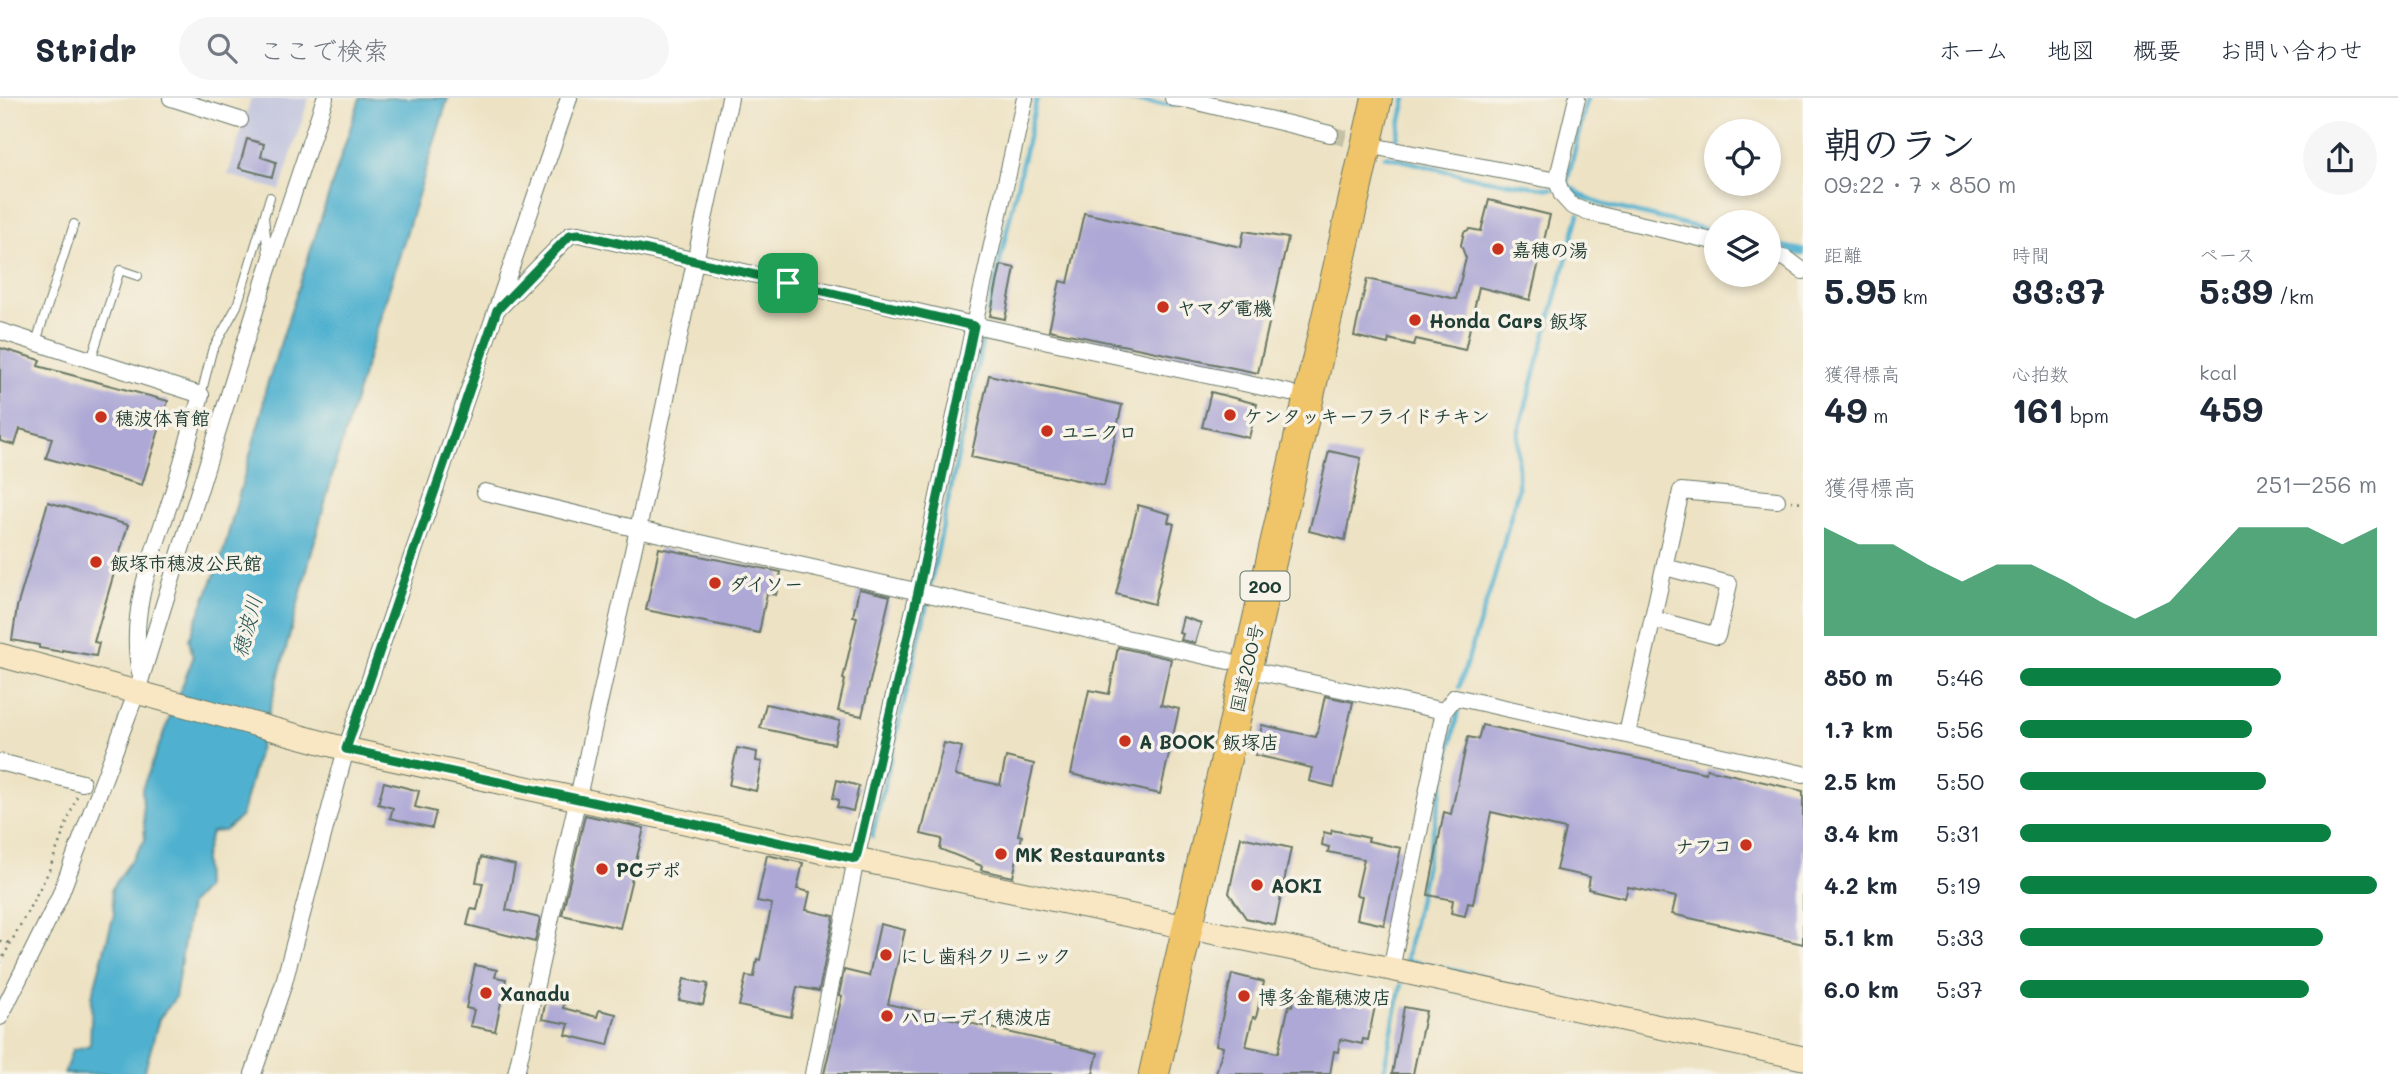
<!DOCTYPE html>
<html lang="ja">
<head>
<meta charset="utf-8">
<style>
  :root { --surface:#fff; --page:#f6f6f7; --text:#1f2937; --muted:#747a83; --line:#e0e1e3; --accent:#0b8043 }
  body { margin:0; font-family:Mali,"Klee One",sans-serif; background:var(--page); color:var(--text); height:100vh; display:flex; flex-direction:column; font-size:26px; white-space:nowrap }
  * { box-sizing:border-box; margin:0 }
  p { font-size:23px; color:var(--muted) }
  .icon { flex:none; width:38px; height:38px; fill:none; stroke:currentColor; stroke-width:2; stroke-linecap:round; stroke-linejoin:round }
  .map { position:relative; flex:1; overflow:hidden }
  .panel { display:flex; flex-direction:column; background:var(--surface); width:595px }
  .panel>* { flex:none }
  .buttons { position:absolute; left:1704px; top:21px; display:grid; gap:14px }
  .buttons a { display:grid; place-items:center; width:77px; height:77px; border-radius:50%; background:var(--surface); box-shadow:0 4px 10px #0003; font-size:35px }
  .pin { position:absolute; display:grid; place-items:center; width:60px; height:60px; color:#fff; margin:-30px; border-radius:14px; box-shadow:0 4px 10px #0006 }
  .round { display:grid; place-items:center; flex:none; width:74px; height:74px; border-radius:37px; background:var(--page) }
  .overview { display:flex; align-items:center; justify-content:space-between; height:119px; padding:0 21px }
  h1 { font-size:38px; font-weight:700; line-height:52px }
  .figures { display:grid; grid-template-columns:repeat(3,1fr); gap:10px; height:119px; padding:7px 21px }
  .figures div { display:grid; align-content:center }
  .figures b { font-size:35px; font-weight:700 }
  .figures small { font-size:19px; font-weight:400 }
  .figures p { font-size:19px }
  .chart { height:196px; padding:14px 21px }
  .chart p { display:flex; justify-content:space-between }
  .chart svg { width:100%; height:126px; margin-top:7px; fill:var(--accent); opacity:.7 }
  ul { padding:0 21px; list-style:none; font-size:23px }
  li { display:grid; grid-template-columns:112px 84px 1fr; align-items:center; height:52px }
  li i { height:18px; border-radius:9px; background:var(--accent) }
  header { display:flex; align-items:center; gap:42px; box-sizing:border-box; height:98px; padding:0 35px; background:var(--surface); border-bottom:2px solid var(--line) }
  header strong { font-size:33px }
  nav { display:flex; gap:38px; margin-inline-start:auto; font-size:24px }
  .search { width:490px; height:63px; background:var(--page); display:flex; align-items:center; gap:18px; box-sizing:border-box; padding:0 24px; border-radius:38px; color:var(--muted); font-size:26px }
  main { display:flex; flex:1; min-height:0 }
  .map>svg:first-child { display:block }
</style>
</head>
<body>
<header>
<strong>Stridr</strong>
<div class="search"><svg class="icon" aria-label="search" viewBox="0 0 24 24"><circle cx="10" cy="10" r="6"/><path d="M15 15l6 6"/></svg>ここで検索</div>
<nav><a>ホーム</a><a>地図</a><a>概要</a><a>お問い合わせ</a></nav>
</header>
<main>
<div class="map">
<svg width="1803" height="976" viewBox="0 0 1803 976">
  <rect width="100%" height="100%" fill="#f7f3e8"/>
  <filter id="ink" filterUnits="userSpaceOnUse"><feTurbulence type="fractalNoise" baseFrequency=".0143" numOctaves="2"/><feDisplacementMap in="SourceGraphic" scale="14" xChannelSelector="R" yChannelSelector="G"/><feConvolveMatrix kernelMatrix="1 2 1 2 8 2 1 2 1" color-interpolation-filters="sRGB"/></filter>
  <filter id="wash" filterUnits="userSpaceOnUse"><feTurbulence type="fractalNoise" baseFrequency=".00686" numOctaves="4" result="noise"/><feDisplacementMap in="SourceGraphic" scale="28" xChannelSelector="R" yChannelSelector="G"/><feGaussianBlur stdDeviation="1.57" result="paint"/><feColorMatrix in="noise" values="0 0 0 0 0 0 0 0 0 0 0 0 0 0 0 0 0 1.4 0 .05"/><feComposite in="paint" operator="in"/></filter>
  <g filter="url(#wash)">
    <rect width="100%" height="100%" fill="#ede2c3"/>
    <!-- industrial -->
    <path fill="#bfc2dd" d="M 251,0 L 309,0 L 280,92 L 228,77 Z"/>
    <!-- water -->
    <path fill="#50b1cf" stroke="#387782" stroke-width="2" d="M 360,0 L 448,0 L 335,367 L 241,719 L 224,733 L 211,734 L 204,760 L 205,790 L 190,806 L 175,900 L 159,921 L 144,976 L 64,976 L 72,952 L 90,947 L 92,898 L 114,816 L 111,792 L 145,742 L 142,691 L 193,560 L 189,541 L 222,458 L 263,310 L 265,293 Z"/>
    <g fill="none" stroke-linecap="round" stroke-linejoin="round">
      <!-- stream -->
      <g stroke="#50b1cf" stroke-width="4.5">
        <path d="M 1098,0 L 1174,7"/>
        <path d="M 1395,48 L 1406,0"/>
        <path d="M 1385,58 L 1475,80 L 1552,91"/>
        <path d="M 1568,93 L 1601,106 L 1717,134"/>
        <path d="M 1587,100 L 1568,87 L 1567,84 L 1587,0"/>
        <path d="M 1769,146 L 1803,152"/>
        <path d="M 1787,154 L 1803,156"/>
        <path d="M 988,216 L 1037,0"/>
        <path d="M 930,488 L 984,236"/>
        <path d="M 1459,589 L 1496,474 L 1518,391 L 1518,336 L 1579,116"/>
        <path d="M 872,738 L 927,506"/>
        <path d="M 1406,862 L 1488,880"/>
        <path d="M 1406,862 L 1458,613"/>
        <path d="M 1383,976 L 1401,887"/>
      </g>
    </g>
    <g id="blocks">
      <!-- building -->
      <g fill="#ada8d5">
        <path d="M 247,41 L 264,46 L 261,59 L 276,64 L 272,79 L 239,70 Z"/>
        <path d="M 1489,102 L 1550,117 L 1530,202 L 1479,189 L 1465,252 L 1416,241 L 1414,247 L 1389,241 L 1388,246 L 1354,238 L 1367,181 L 1456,201 L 1466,160 L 1461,147 L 1464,134 L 1470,131 L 1481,133 Z"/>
        <path d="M 1084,115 L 1241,149 L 1244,133 L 1288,140 L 1258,275 L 1049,232 L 1060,183 L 1068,185 Z"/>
        <path d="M 1001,167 L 1015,170 L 1005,221 L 990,218 Z"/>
        <path d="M 0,250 L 40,262 L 38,268 L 168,303 L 142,387 L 46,360 L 52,340 L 20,331 L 15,347 L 0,343 Z"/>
        <path d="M 989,277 L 1122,307 L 1104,388 L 971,359 Z"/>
        <path d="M 1211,294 L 1257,306 L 1249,340 L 1202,329 Z"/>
        <path d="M 1329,353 L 1361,360 L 1345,442 L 1309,433 Z"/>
        <path d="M 48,404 L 128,427 L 94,544 L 99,545 L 96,558 L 62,552 L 62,554 L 39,550 L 39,547 L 12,542 L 17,509 Z"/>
        <path d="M 1138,407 L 1170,416 L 1168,424 L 1174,426 L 1154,506 L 1116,496 Z"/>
        <path d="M 659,450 L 781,474 L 776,497 L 767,495 L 759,535 L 646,512 Z"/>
        <path d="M 859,491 L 890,498 L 862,618 L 838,613 L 845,582 L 843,581 L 857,519 L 853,518 Z"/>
        <path d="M 1183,519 L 1201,525 L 1195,545 L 1181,542 L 1183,536 L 1179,535 Z"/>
        <path d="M 1118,549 L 1171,561 L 1161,607 L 1179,611 L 1160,696 L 1071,676 L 1089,592 L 1109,596 Z"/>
        <path d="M 1325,598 L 1353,604 L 1334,689 L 1309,683 L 1312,670 L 1255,657 L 1262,627 L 1316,639 Z"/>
        <path d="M 766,606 L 840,623 L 834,646 L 760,630 Z"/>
        <path d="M 1482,627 L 1706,675 L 1707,671 L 1803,693 L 1803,846 L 1672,816 L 1676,799 L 1628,789 L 1625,800 L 1588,791 L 1590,779 L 1556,772 L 1565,731 L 1491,714 L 1473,806 L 1468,805 L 1465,818 L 1451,815 L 1453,802 L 1428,797 L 1444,714 L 1451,716 L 1468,639 L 1478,641 Z"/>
        <path d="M 944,645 L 962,649 L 955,677 L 1000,687 L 1006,659 L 1034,666 L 1018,737 L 1022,738 L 1013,779 L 981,772 L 982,768 L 940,751 L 942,741 L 921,736 Z"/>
        <path d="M 737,650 L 757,654 L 756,663 L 762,664 L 756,693 L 729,687 Z"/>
        <path d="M 837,682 L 859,688 L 853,713 L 837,709 L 839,702 L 833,700 Z"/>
        <path d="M 384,684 L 419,693 L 415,709 L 436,714 L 432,730 L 390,720 L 393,710 L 378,706 Z"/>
        <path d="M 585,717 L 644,730 L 620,830 L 562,817 Z"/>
        <path d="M 1332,732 L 1369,740 L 1368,743 L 1401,750 L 1384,827 L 1357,821 L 1362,798 L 1356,797 L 1364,761 L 1328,754 L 1329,749 L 1322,747 L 1324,734 L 1331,736 Z"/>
        <path d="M 1241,739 L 1291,750 L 1275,827 L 1246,820 L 1229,795 Z"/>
        <path d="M 767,757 L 803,765 L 797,791 L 810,794 L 806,812 L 834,818 L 819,893 L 797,889 L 791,919 L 739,908 L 746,878 L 754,879 L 757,861 L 760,862 L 772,806 L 757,803 Z"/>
        <path d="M 481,759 L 515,767 L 506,812 L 540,820 L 535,844 L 467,827 L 471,811 L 477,812 L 483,785 L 476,784 Z"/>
        <path d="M 880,826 L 905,832 L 888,906 L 1098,955 L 1093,976 L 824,976 L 842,898 L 839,897 L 844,872 L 869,878 Z"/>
        <path d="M 475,867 L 497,872 L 495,879 L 506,881 L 495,933 L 470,928 L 474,912 L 466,910 Z"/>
        <path d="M 1232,876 L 1264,884 L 1256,920 L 1253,919 L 1246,948 L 1278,955 L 1289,907 L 1292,908 L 1296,893 L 1375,908 L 1368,942 L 1363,941 L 1362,946 L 1340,941 L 1338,954 L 1334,953 L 1330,976 L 1216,976 L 1223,949 L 1216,947 Z"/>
        <path d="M 684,881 L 708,886 L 703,907 L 679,902 Z"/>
        <path d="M 546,902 L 564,905 L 563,910 L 597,919 L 599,912 L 616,916 L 608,947 L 566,937 L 569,926 L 542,921 Z"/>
        <path d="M 1404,909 L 1426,913 L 1413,976 L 1392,976 Z"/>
      </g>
    </g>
  </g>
  <g filter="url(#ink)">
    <use href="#blocks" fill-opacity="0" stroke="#677766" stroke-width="2"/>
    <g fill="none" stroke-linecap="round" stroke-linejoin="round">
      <!-- street-tunnel -->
      <path stroke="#c4c1a6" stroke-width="16" stroke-dasharray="16 8" stroke-linecap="butt" d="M 1330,36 L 1373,48"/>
      <!-- lane casing -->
      <g stroke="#677766" stroke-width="10">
        <g id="lane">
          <path d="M 264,119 L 270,99"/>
          <path d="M 36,244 L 74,126"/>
          <path d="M 91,262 L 120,172 L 138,178"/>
          <path d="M 201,297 L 212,253 L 237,208 L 264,119 L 268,158"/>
        </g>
      </g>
      <!-- street casing -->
      <g stroke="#677766" stroke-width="18">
        <g id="street">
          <path d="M 171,0 L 240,22"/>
          <path d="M 1173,0 L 1189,2 L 1330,36"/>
          <path d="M 1577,0 L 1557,83 L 1562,97 L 1572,108 L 1587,114 L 1717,144"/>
          <path d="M 1382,50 L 1557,83"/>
          <path d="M 1769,156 L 1787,161 L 1803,173"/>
          <path d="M 501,208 L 570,137 L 579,136 L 974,227 L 1290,295"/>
          <path d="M 0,233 L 201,297 C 191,331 182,367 171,401 C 152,459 128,513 140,575"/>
          <path d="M 485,394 L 638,431 L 1228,563"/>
          <path d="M 1653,521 L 1717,538 L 1729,486 L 1665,469"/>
          <path d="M 1246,571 L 1444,613"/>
          <path d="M 1627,636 L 1681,393 L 1777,402"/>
          <path d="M 0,664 L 82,685"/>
          <path d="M 1391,871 L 1444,613 L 1455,599 L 1803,676"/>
          <path d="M 0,919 L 59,800 L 137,593 L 267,174 L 325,0"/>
          <path d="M 253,976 L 283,888 L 346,651 L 569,0"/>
          <path d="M 516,976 L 638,431 L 730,0"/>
          <path d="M 813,976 L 856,761 L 918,494 L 974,227 L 1025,0"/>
        </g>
      </g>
      <!-- secondary casing -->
      <g stroke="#677766" stroke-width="25">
        <path id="secondary" d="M 0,557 L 346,651 L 856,761 L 1391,871 L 1803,960"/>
      </g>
      <!-- highway casing -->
      <g stroke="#677766" stroke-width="32">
        <path id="highway" d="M 1154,976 L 1377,0"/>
      </g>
      <!-- path -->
      <g stroke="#677766" stroke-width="2.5" stroke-dasharray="2 5" stroke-linecap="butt">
        <path d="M 1791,403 L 1803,404"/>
        <path d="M 0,843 L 11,845"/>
        <path d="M 0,865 L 48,775 L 77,698"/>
      </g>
      <!-- lane -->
      <use href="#lane" stroke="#fff" stroke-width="8"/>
      <!-- street -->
      <use href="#street" stroke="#fff" stroke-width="16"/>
      <!-- secondary -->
      <use href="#secondary" stroke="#f9e7c3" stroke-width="23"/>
      <!-- highway -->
      <use href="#highway" stroke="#f0c469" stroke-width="30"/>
    </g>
  </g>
  <g fill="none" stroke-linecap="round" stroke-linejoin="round" filter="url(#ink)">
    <!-- route casing -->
    <g stroke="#fff" stroke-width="14">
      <path id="route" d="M 579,136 L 974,228 L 918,494 L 856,761 L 346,651 L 497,212 L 570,137 Z"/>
    </g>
    <!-- route -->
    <use href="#route" stroke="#0b8043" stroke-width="9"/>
  </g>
  <!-- markers -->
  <g fill="#c8321e" stroke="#f7f3e8" stroke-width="2.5">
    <circle cx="1498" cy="151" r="7"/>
    <circle cx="1163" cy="209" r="7"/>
    <circle cx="1415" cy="222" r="7"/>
    <circle cx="1230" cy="317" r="7"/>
    <circle cx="101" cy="319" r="7"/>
    <circle cx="1047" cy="333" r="7"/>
    <circle cx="96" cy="464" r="7"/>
    <circle cx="715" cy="485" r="7"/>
    <circle cx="1125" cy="643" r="7"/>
    <circle cx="1746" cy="747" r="7"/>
    <circle cx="1001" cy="756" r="7"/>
    <circle cx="602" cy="771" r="7"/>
    <circle cx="1257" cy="787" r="7"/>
    <circle cx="886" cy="857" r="7"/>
    <circle cx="486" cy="895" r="7"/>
    <circle cx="1244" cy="898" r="7"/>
    <circle cx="887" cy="918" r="7"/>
  </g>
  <g text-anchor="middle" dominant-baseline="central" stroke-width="7" stroke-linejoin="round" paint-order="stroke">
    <!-- shield labels -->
    <rect fill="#f7f3e8" stroke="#60746a" stroke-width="2" x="1240.5" y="473.5" width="49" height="29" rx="5"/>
    <g font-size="18" font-weight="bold" fill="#1f3d34">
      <text x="1265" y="488">200</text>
    </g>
    <!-- poi labels -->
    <g font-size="19" font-weight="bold" fill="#1f3d34" stroke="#f7f3e8" text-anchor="start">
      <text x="1512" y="151">嘉穂の湯</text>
      <text x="1177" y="209">ヤマダ電機</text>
      <text x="1429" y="222">Honda Cars 飯塚</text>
      <text x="1244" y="317">ケンタッキーフライドチキン</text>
      <text x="115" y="319">穂波体育館</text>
      <text x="1061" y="333">ユニクロ</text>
      <text x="110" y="464">飯塚市穂波公民館</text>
      <text x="729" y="485">ダイソー</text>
      <text x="1139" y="643">A BOOK 飯塚店</text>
      <text x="1732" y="747" text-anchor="end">ナフコ</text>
      <text x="1015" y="756">MK Restaurants</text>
      <text x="616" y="771">PCデポ</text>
      <text x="1271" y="787">AOKI</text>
      <text x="900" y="857">にし歯科クリニック</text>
      <text x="500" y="895">Xanadu</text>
      <text x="1258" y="898">博多金龍穂波店</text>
      <text x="901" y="918">ハローデイ穂波店</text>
    </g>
    <!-- street labels -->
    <g font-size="19" fill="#1f3d34" stroke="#f7f3e8">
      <text transform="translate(1246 570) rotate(-77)">国道200号</text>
    </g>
    <!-- water labels -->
    <g font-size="21" font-style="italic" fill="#2b5a5b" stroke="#f7f3e8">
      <text transform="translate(246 528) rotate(-75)">穂波川</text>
    </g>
  </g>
</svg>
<div class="buttons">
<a><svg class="icon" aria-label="locate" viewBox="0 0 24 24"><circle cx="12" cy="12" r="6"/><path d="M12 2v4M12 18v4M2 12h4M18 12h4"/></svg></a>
<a><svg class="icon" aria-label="layers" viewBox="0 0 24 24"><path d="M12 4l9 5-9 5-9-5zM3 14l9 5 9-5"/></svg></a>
</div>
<div class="pin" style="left:788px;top:185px;background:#1e9e55"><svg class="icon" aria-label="arrive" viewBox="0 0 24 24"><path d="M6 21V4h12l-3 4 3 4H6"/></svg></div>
</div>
<section class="panel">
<div class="overview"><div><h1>朝のラン</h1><p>09:22 · 7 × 850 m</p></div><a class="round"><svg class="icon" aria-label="share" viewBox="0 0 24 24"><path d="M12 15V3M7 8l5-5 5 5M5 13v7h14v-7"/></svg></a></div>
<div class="figures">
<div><p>距離</p><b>5.95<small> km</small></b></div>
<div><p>時間</p><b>33:37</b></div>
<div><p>ペース</p><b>5:39<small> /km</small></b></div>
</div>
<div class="figures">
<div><p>獲得標高</p><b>49<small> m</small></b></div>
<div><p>心拍数</p><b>161<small> bpm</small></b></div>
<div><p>kcal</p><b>459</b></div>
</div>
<div class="chart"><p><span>獲得標高</span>251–256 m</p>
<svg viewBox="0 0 160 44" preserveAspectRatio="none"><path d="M0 44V6L10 12L20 12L30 19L40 25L50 19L60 19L70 25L80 32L90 38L100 32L110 19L120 6L130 6L140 6L150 12L160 6V44z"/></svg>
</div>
<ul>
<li><b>850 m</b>5:46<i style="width:73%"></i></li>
<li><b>1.7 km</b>5:56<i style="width:65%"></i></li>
<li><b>2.5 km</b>5:50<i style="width:69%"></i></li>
<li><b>3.4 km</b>5:31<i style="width:87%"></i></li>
<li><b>4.2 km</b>5:19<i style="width:100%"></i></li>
<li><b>5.1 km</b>5:33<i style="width:85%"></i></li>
<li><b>6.0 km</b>5:37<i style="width:81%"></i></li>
</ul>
</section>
</main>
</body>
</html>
